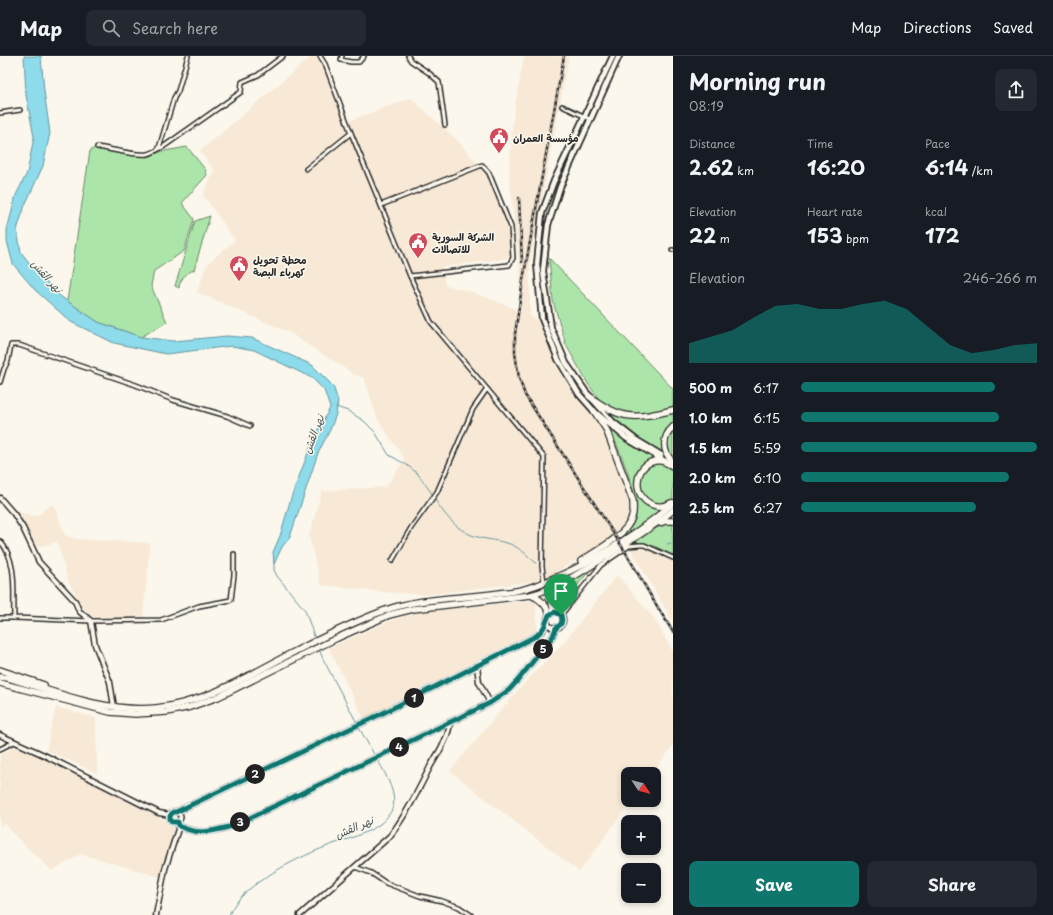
<!DOCTYPE html>
<html lang="en">
<head>
<meta charset="utf-8">
<style>
  :root { --surface:#171b24; --page:#242831; --text:#f1f3f6; --muted:#9ea1a6; --line:#363941; --accent:#0f766e }
  body { margin:0; font-family:"Playpen Sans","Playpen Sans Arabic",sans-serif; background:var(--page); color:var(--text); height:100vh; display:flex; flex-direction:column; font-size:15px; white-space:nowrap }
  * { box-sizing:border-box; margin:0 }
  p { font-size:13px; color:var(--muted) }
  .icon { flex:none; width:22px; height:22px; fill:none; stroke:currentColor; stroke-width:2; stroke-linecap:round; stroke-linejoin:round }
  .map { position:relative; flex:1; overflow:hidden }
  .drawer { display:flex; flex-direction:column; background:var(--surface); width:380px }
  .drawer>* { flex:none }
  .needle { width:26px; rotate:126deg }
  .buttons { position:absolute; left:621px; top:711px; display:grid; gap:8px }
  .buttons a { display:grid; place-items:center; width:40px; height:40px; border-radius:8px; background:var(--surface); box-shadow:0 2px 6px #0003; font-size:20px }
  .pin { position:absolute; display:grid; place-items:center; width:34px; height:34px; color:#fff; margin:-41px -17px; border-radius:50% 50% 50% 0; rotate:-45deg; box-shadow:0 0 4px #0007 }
  .pin .icon { rotate:45deg }
  .km { position:absolute; width:20px; height:20px; margin:-10px; border-radius:50%; background:#222; color:#fff; font-size:11px; line-height:20px; text-align:center }
  .round { display:grid; place-items:center; flex:none; width:42px; height:42px; border-radius:8px; background:var(--page) }
  .summary { display:flex; align-items:center; justify-content:space-between; height:68px; padding:0 16px }
  h1 { font-size:22px; font-weight:700; line-height:30px }
  .metrics { display:grid; grid-template-columns:repeat(3,1fr); gap:6px; height:68px; padding:4px 16px }
  .metrics div { display:grid; align-content:center }
  .metrics b { font-size:20px; font-weight:700 }
  .metrics small { font-size:11px; font-weight:400 }
  .metrics p { font-size:11px }
  .chart { height:112px; padding:8px 16px }
  .chart p { display:flex; justify-content:space-between }
  .chart svg { width:100%; height:72px; margin-top:4px; fill:var(--accent); opacity:.7 }
  .action { display:flex; gap:8px; margin-top:auto; padding:8px 16px }
  .action a { flex:1; height:46px; border-radius:8px; background:var(--accent); color:#fff; font-size:16px; font-weight:700; line-height:46px; text-align:center }
  .action a+a { background:var(--page); color:var(--text) }
  ul { padding:0 16px; list-style:none; font-size:13px }
  li { display:grid; grid-template-columns:64px 48px 1fr; align-items:center; height:30px }
  li i { height:10px; border-radius:5px; background:var(--accent) }
  header { display:flex; align-items:center; gap:24px; box-sizing:border-box; height:56px; padding:0 20px; background:var(--surface); border-bottom:1px solid var(--line) }
  header strong { font-size:19px }
  nav { display:flex; gap:22px; margin-inline-start:auto; font-size:14px }
  .search { width:280px; height:36px; background:var(--page); display:flex; align-items:center; gap:10px; box-sizing:border-box; padding:0 14px; border-radius:8px; color:var(--muted); font-size:15px }
  main { display:flex; flex:1; min-height:0 }
  .map>svg:first-child { display:block }
</style>
</head>
<body>
<header>
<strong>Map</strong>
<div class="search"><svg class="icon" aria-label="search" viewBox="0 0 24 24"><circle cx="10" cy="10" r="6"/><path d="M15 15l6 6"/></svg>Search here</div>
<nav><a>Map</a><a>Directions</a><a>Saved</a></nav>
</header>
<main>
<div class="map">
<svg width="673" height="859" viewBox="0 0 673 859">
  <rect width="100%" height="100%" fill="#fbf7ec"/>
  <filter id="ink" filterUnits="userSpaceOnUse"><feTurbulence type="fractalNoise" baseFrequency=".025" numOctaves="2"/><feDisplacementMap in="SourceGraphic" scale="8" xChannelSelector="R" yChannelSelector="G"/><feConvolveMatrix kernelMatrix="1 2 1 2 8 2 1 2 1" color-interpolation-filters="sRGB"/></filter>
  <g filter="url(#ink)">
    <!-- built -->
    <g fill="#f8e9d6">
      <path d="M 312,0 L 321,0 L 346,66 L 411,42 L 458,85 L 491,123 L 516,201 L 442,211 L 445,229 L 469,235 L 509,250 L 521,256 L 521,224 L 509,119 L 513,62 L 524,0 L 569,0 L 530,206 L 530,260 L 538,265 L 548,291 L 569,330 L 603,374 L 634,436 L 638,453 L 628,472 L 544,524 L 426,539 L 384,536 L 321,529 L 309,480 L 322,435 L 386,431 L 405,403 L 378,364 L 364,322 L 355,319 L 288,276 L 197,236 L 207,208 L 235,184 L 203,139 L 214,114 L 200,95 Z"/>
      <path d="M 53,447 L 65,479 L 76,483 L 150,487 L 143,563 L 93,561 L 82,552 L 68,524 L 57,486 L 36,491 L 17,456 L 37,460 Z"/>
      <path d="M 637,492 L 653,495 L 673,505 L 673,566 L 631,494 Z"/>
      <path d="M 617,519 L 654,562 L 673,596 L 673,689 L 652,718 L 628,718 L 628,744 L 632,744 L 579,816 L 450,715 L 518,634 L 565,585 Z"/>
      <path d="M 536,544 L 537,575 L 364,663 L 329,592 L 377,570 L 416,556 Z"/>
      <path d="M 56,651 L 96,662 L 97,717 L 46,694 Z"/>
      <path d="M 15,691 L 41,701 L 168,766 L 173,771 L 174,777 L 160,821 L 81,798 L 52,815 L 12,777 L 6,768 L 0,770 L 0,698 Z"/>
    </g>
    <!-- green -->
    <g fill="#ace5a9" stroke="#6c886a">
      <path d="M 187,91 L 205,113 L 207,119 L 182,147 L 194,163 L 184,195 L 154,215 L 151,230 L 167,266 L 141,281 L 98,266 L 67,245 L 90,95 L 94,92 L 98,92 L 148,101 L 159,96 Z"/>
      <path d="M 210,160 L 194,214 C 187,216 179,224 179,232 L 175,230 L 195,165 Z"/>
      <path d="M 549,202 L 673,333 L 673,351 L 657,355 L 628,358 L 602,347 L 588,328 L 566,289 L 553,245 Z"/>
      <path d="M 603,354 C 634,367 641,364 673,356 L 673,368 L 669,372 L 665,400 C 643,385 621,372 603,354 Z"/>
      <path d="M 609,369 L 628,385 L 655,403 L 636,423 C 636,427 635,432 636,435 C 638,448 652,454 663,453 L 651,463 L 599,495 C 610,488 623,481 631,471 C 634,467 636,462 636,457 C 638,436 617,390 609,369 Z"/>
      <path d="M 673,373 L 673,403 C 666,392 666,384 673,373 Z"/>
      <path d="M 660,407 L 673,415 L 673,443 C 659,453 652,447 641,438 C 639,422 643,410 660,407 Z"/>
      <path d="M 667,466 L 673,466 L 673,499 C 659,493 646,484 631,487 Z"/>
      <path d="M 591,513 L 558,552 C 548,535 580,521 591,513 Z"/>
    </g>
    <!-- water -->
    <path fill="#8ddbeb" stroke="#66959e" d="M 24,0 L 41,0 L 44,35 L 50,77 L 43,110 L 25,149 L 17,174 L 21,196 L 34,213 L 60,240 L 98,266 L 141,281 L 174,285 L 227,280 L 252,282 L 312,309 L 333,330 L 338,345 L 336,358 L 330,374 L 318,397 L 290,481 L 282,491 L 274,508 L 273,496 L 280,480 L 291,442 L 314,381 L 330,352 L 324,334 L 312,322 L 254,294 L 232,290 L 166,298 L 114,287 L 71,266 L 35,234 L 13,208 L 7,185 L 7,174 L 16,139 L 27,117 L 34,81 L 26,39 Z"/>
    <g fill="none" stroke-linecap="round" stroke-linejoin="round">
      <!-- stream -->
      <g stroke="#66959e" stroke-width="1">
        <path d="M 336,351 L 348,355 L 364,365 L 375,376 L 389,399 L 407,409 L 418,418 L 433,439"/>
        <path d="M 434,442 C 443,457 456,474 474,480 C 486,484 499,484 510,488 C 520,492 528,500 536,507"/>
        <path d="M 667,488 L 673,487"/>
        <path d="M 274,506 L 274,514 L 277,520 L 305,554 L 315,583"/>
        <path d="M 319,593 L 323,603 L 357,667"/>
        <path d="M 358,670 L 375,700"/>
        <path d="M 229,859 C 240,828 303,799 333,788 C 345,784 371,776 380,768 C 385,764 391,757 393,751 C 397,737 384,715 377,703"/>
      </g>
      <!-- street casing -->
      <g stroke="#2b2b2b" stroke-width="6">
        <g id="street">
          <path d="M 320,0 L 325,8 L 351,77 L 410,220 L 431,266 L 544,401 L 542,510 L 544,526"/>
          <path d="M 342,0 L 341,4 L 351,6 L 359,6 L 364,0"/>
          <path d="M 408,0 L 411,5 L 429,17 L 439,26 L 445,69"/>
          <path d="M 562,50 L 590,63"/>
          <path d="M 0,57 L 20,54"/>
          <path d="M 97,91 C 112,93 133,100 148,98 C 153,97 158,93 163,91 L 241,36 L 242,26 L 258,19 L 283,0"/>
          <path d="M 159,92 L 174,42 L 178,35 L 188,0"/>
          <path d="M 306,113 L 351,77"/>
          <path d="M 381,149 L 482,109 L 489,117 L 511,171 L 513,202 L 509,209 L 410,220"/>
          <path d="M 672,194 L 673,194"/>
          <path d="M 0,326 L 4,313 L 8,305 L 11,289 L 19,289 L 136,329 L 173,344 L 227,360 L 250,370"/>
          <path d="M 0,485 C 18,505 13,537 14,562 L 91,565 L 161,564 L 199,550 L 231,544 L 234,519 L 234,498"/>
          <path d="M 392,505 L 411,472 L 437,436 L 473,353 L 487,333"/>
          <path d="M 561,559 L 601,509 L 629,490 L 639,489 L 644,489 L 673,502"/>
          <path d="M 0,562 L 14,562"/>
          <path d="M 0,693 L 14,686"/>
          <path d="M 355,811 L 371,817 L 386,827 L 420,840 L 442,845 L 459,851 L 471,859"/>
        </g>
      </g>
      <!-- secondary casing -->
      <g stroke="#2b2b2b" stroke-width="7">
        <g id="secondary">
          <path d="M 0,442 L 14,458 L 23,472 L 39,506 L 75,545 L 79,555 L 91,565 L 95,589 L 110,626 L 114,651"/>
          <circle cx="555" cy="564" r="8"/>
          <path d="M 477,610 L 479,626 L 490,647"/>
          <path d="M 0,679 L 44,699 L 159,757 L 170,759"/>
          <circle cx="175" cy="761" r="5.5"/>
          <path d="M 176,756 L 383,657 L 536,580 L 543,574 L 547,566"/>
          <path d="M 178,766 L 179,770 C 199,780 213,775 233,770 L 490,647 L 509,634 L 519,623 L 553,580 L 556,571"/>
          <path d="M 156,859 L 165,813 L 179,770"/>
          <path d="M 300,859 L 390,780 C 406,759 418,735 430,711 C 438,697 449,682 450,666"/>
        </g>
      </g>
      <!-- primary casing -->
      <g stroke="#2b2b2b" stroke-width="8">
        <g id="primary">
          <path d="M 613,0 L 554,125 L 542,157 L 537,208 L 542,263 L 558,303 L 579,338 L 594,355 L 626,382 L 665,405"/>
          <path d="M 619,0 L 560,131 L 548,169 L 543,215 L 551,272 L 566,307 L 586,336 L 613,366 L 636,384 L 661,399"/>
        </g>
      </g>
      <!-- highway casing -->
      <g stroke="#2b2b2b" stroke-width="8">
        <g id="highway">
          <path d="M 589,340 C 621,365 636,363 673,354"/>
          <path d="M 673,371 C 662,381 662,396 673,406"/>
          <path d="M 671,447 C 666,450 659,451 653,449 C 628,440 636,401 662,405 C 666,406 669,408 673,410"/>
          <path d="M 660,467 L 665,465 L 673,465"/>
          <path d="M 581,505 C 596,495 627,479 632,461 C 634,456 633,450 633,445 L 606,373 L 594,355"/>
          <path d="M 531,539 C 541,543 545,548 550,558"/>
          <path d="M 555,556 C 549,544 552,540 559,529"/>
          <path d="M 0,614 L 44,629"/>
          <path d="M 0,621 L 9,622 C 55,636 106,657 156,652 C 204,647 246,621 288,599 C 319,583 351,567 383,555 C 420,541 461,543 500,537 C 509,536 519,535 528,532 C 576,517 636,480 673,447"/>
          <path d="M 0,627 L 110,656 L 135,658 L 167,656 L 190,651 L 218,641 L 337,582 L 389,559 L 413,553 L 531,539 C 560,531 584,514 610,498 C 631,484 654,471 673,454"/>
        </g>
      </g>
      <!-- street -->
      <use href="#street" stroke="#fbf7ec" stroke-width="3"/>
      <!-- secondary -->
      <use href="#secondary" stroke="#fbf7ec" stroke-width="4"/>
      <!-- primary -->
      <use href="#primary" stroke="#fbf7ec" stroke-width="4.5"/>
      <!-- highway -->
      <use href="#highway" stroke="#fbf7ec" stroke-width="5.5"/>
      <!-- rail casing -->
      <g stroke="#2b2b2b" stroke-width="2.5">
        <g id="rail">
          <path d="M 564,0 L 523,224 L 515,278 L 515,297 L 519,322 L 525,339 L 626,497 L 652,542 L 673,576"/>
          <path d="M 519,142 L 522,206"/>
        </g>
      </g>
      <!-- rail -->
      <use href="#rail" stroke="#fbf7ec" stroke-width="1" stroke-dasharray="3" stroke-linecap="butt"/>
    </g>
  </g>
  <g fill="none" stroke-linecap="round" stroke-linejoin="round" filter="url(#ink)">
    <!-- route casing -->
    <g stroke="#fff" stroke-width="8">
      <path id="route" d="M 555,556 L 561,559 L 562,564 L 561,568 L 556,572 L 553,580 L 519,623 L 509,634 L 490,647 L 233,770 C 213,775 199,780 179,770 L 178,766 L 172,766 L 170,763 L 170,760 L 173,756 L 176,756 L 383,657 L 536,580 C 546,571 544,570 549,559 Z"/>
    </g>
    <!-- route -->
    <use href="#route" stroke="#0f766e" stroke-width="5"/>
  </g>
  <!-- icons -->
  <defs>
    <g id="civic-pin" transform="scale(1)"><path d="M0 17L-7.5 6A9.5 9.5 0 1 1 7.5 6Z" fill="#d1495b" stroke="#fbf7ec"/><path d="M-.6-6.5H3V-4.5H.6V-3L4-1V1h2V6H-6V1h2V-1L-.6-3ZM-1.2 2.5V6h2.4V2.5Z" fill="#fff"/></g>
  </defs>
  <g fill-rule="evenodd">
    <use href="#civic-pin" x="499" y="81"/>
    <use href="#civic-pin" x="418" y="186"/>
    <use href="#civic-pin" x="239" y="209"/>
  </g>
  <g text-anchor="middle" dominant-baseline="central" stroke-width="3" stroke-linejoin="round" paint-order="stroke">
    <!-- poi labels -->
    <g font-size="10" font-weight="bold" fill="#2b2b2b" stroke="#fbf7ec" text-anchor="start">
      <text x="513" y="81">مؤسسة العمران</text>
      <text x="432" y="180">الشركة السورية<tspan x="432" dy="12">للاتصالات</tspan></text>
      <text x="253" y="203">محطة تحويل<tspan x="253" dy="12">كهرباء البصة</tspan></text>
    </g>
    <!-- water labels -->
    <g font-size="11" font-style="italic" fill="#44575b" stroke="#fbf7ec">
      <text transform="translate(47 220) rotate(48)">نهر القش</text>
      <text transform="translate(313 378) rotate(-69)">نهر القش</text>
      <text transform="translate(354 771) rotate(-23)">نهر القش</text>
    </g>
  </g>
</svg>
<div class="buttons">
<a><svg class="needle" viewBox="-14 -14 28 28"><path d="M0-13l5 13h-10z" fill="#e53935"/><path d="M0 13l5-13h-10z" fill="#9ea1a6"/></svg></a>
<a>+</a>
<a>−</a>
</div>
<div class="pin" style="left:561px;top:559px;background:#1e9e55"><svg class="icon" aria-label="arrive" viewBox="0 0 24 24"><path d="M6 21V4h12l-3 4 3 4H6"/></svg></div>
<b class="km" style="left:414px;top:642px">1</b>
<b class="km" style="left:255px;top:718px">2</b>
<b class="km" style="left:240px;top:766px">3</b>
<b class="km" style="left:399px;top:691px">4</b>
<b class="km" style="left:543px;top:593px">5</b>
</div>
<section class="drawer">
<div class="summary"><div><h1>Morning run</h1><p>08:19</p></div><a class="round"><svg class="icon" aria-label="share" viewBox="0 0 24 24"><path d="M12 15V3M7 8l5-5 5 5M5 13v7h14v-7"/></svg></a></div>
<div class="metrics">
<div><p>Distance</p><b>2.62<small> km</small></b></div>
<div><p>Time</p><b>16:20</b></div>
<div><p>Pace</p><b>6:14<small> /km</small></b></div>
</div>
<div class="metrics">
<div><p>Elevation</p><b>22<small> m</small></b></div>
<div><p>Heart rate</p><b>153<small> bpm</small></b></div>
<div><p>kcal</p><b>172</b></div>
</div>
<div class="chart"><p><span>Elevation</span>246–266 m</p>
<svg viewBox="0 0 160 44" preserveAspectRatio="none"><path d="M0 44V32L10 28L20 24L30 16L40 9L50 8L60 11L70 11L80 8L90 6L100 11L110 22L120 33L130 38L140 36L150 33L160 32V44z"/></svg>
</div>
<ul>
<li><b>500 m</b>6:17<i style="width:82%"></i></li>
<li><b>1.0 km</b>6:15<i style="width:84%"></i></li>
<li><b>1.5 km</b>5:59<i style="width:100%"></i></li>
<li><b>2.0 km</b>6:10<i style="width:88%"></i></li>
<li><b>2.5 km</b>6:27<i style="width:74%"></i></li>
</ul>
<div class="action"><a>Save</a><a>Share</a></div>
</section>
</main>
</body>
</html>
